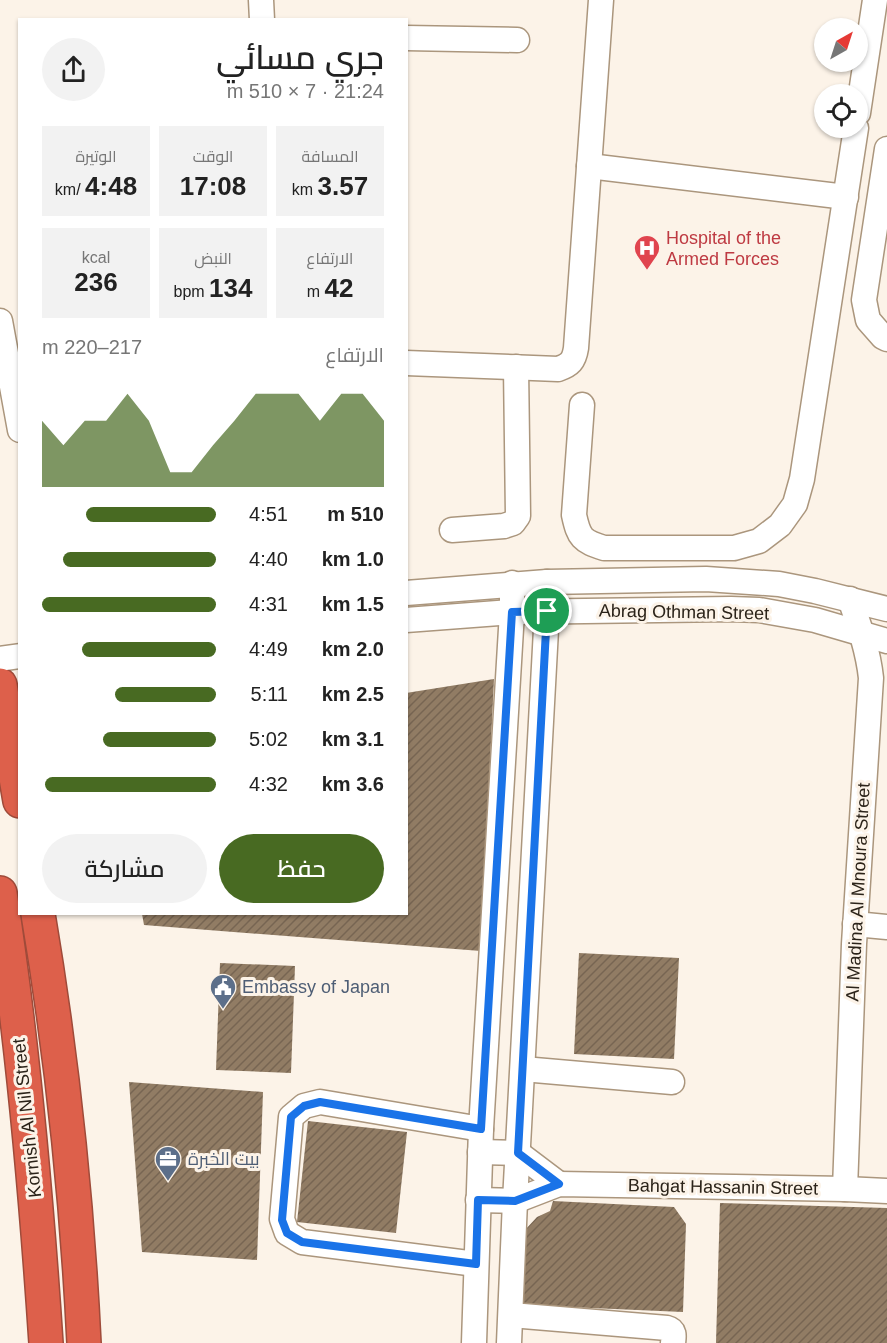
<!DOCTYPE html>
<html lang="ar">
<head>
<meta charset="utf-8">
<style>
  :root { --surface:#fff; --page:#f2f2f2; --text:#222; --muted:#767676; --accent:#486a22 }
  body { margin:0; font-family:Arial,Cairo,sans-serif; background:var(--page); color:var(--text); direction:rtl; height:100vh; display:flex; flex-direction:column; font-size:22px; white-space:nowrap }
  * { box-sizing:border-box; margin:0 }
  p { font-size:20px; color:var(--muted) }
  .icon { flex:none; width:33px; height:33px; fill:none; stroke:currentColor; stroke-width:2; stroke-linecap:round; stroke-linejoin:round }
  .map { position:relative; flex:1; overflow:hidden; direction:ltr }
  .side { position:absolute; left:18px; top:18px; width:390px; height:897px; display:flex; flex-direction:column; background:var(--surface); border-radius:0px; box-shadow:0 2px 4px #0004; direction:rtl }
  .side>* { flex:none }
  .needle { width:39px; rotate:39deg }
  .controls { position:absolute; left:814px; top:18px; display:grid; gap:12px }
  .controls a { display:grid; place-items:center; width:54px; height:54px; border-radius:50%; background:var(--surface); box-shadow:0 2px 4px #0004; font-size:30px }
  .pin { position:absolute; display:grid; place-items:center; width:51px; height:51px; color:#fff; margin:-26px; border:3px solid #fff; border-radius:50%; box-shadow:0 2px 6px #0007 }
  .round { display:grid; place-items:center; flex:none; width:63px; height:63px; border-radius:32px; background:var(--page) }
  .headline { display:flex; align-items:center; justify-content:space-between; height:102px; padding:0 24px }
  h1 { font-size:33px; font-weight:600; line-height:45px }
  .figures { display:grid; grid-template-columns:repeat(3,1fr); gap:9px; height:102px; padding:6px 24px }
  .figures div { display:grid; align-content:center; border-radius:0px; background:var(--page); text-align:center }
  .figures b { font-size:26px; font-weight:600 }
  .figures small { font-size:16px; font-weight:400 }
  .figures p { font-size:16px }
  .chart { height:168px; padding:12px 24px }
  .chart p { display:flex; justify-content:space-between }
  .chart svg { width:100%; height:108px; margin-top:6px; fill:var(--accent); opacity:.7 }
  .primary-button { display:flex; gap:12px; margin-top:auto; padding:12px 24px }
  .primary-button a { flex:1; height:69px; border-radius:36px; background:var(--accent); color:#fff; font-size:24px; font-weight:600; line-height:69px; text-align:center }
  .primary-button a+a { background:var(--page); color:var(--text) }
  ul { padding:0 24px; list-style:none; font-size:20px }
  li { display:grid; grid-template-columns:96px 72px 1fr; align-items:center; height:45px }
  li i { height:15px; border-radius:8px; background:var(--accent) }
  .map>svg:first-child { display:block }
</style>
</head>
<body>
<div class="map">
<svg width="887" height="1343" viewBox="0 0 887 1343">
  <defs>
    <pattern id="building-hatch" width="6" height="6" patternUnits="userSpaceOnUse" patternTransform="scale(1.5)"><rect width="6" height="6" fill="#917c64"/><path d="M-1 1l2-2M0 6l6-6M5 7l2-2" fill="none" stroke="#776552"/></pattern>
  </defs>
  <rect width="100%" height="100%" fill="#fcf3e8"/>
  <!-- building -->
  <g fill="url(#building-hatch)">
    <path d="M 494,679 L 481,951 L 144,925 L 142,914 L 406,914 L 406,693 Z"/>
    <path d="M 579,953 L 679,958 L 674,1059 L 574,1054 Z"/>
    <path d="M 220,963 L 295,966 L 291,1073 L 216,1070 Z"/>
    <path d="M 129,1082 L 263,1092 L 257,1260 L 142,1252 Z"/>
    <path d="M 308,1121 L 407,1132 L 396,1233 L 297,1222 Z"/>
    <path d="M 553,1201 L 674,1207 L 686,1224 L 683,1312 L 522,1305 L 525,1230 L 537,1217 L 550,1211 Z"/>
    <path d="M 720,1203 L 887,1208 L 887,1343 L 716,1343 Z"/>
  </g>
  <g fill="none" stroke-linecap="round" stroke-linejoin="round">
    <!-- minor casing -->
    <g stroke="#ab967d" stroke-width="27">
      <g id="minor">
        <path d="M 261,0 L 262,20"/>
        <path d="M 406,38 L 517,40"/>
        <path d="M 858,113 L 875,0"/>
        <path d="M 887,149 L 864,300 L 868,320 L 883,337 L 887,339"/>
        <path d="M 589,166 L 846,197"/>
        <path d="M 0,321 L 20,430"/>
        <path d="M 406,363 L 558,369 C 570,365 574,361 576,348 L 601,0"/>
        <path d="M 582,405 L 574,515 C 579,538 582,541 604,548 L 734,548 L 759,541 L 780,525 L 795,504 L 802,479 L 856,128"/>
        <path d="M 452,530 L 504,526 L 513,523 L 518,516 L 516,367"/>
        <path d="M 406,593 L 547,582 L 706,579 L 779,584 L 815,591 L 887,609"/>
        <path d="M 406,620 L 512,612 L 731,609 L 759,610 L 815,620 L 887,641"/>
        <path d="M 0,659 L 20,656"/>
        <path d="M 855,924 L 887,927"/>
        <path d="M 523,1069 L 672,1082"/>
        <path d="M 480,1152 L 518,1153 L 559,1184"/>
        <path d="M 845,1189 L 854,944 L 871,678 C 868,650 859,625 850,599"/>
        <path d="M 478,1200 L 515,1201 L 559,1184 L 845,1189 L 887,1191"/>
        <path d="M 476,1264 L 302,1242 L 287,1233 L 282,1219 L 291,1117 L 304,1106 L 320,1102 L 481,1129"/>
        <path d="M 511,1315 L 667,1328 C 675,1330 674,1336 673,1343"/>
        <path d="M 474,1343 L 481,1129 L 512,612 L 512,583"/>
        <path d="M 509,1343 L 515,1201 L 547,611 L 547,582"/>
      </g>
    </g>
    <!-- highway casing -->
    <g stroke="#9f4b3a" stroke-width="36">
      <g id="highway">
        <path d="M 0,685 L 20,801"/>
        <path d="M 0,893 C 23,1042 36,1192 46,1343"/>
        <path d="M 38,914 C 62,1056 77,1199 84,1343"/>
      </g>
    </g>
    <!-- minor -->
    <use href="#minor" stroke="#fff" stroke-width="24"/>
    <!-- highway -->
    <use href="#highway" stroke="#dd604b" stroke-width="33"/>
  </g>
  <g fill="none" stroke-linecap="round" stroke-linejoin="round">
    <!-- route casing -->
    <g stroke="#fff" stroke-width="12">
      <path id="route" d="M 547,611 L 518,1153 L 559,1184 L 515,1201 L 478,1200 L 476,1264 L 302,1242 L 287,1233 L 282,1220 L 291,1117 L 304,1106 L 320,1102 L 481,1129 L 512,612 Z"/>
    </g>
    <!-- route -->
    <use href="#route" stroke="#1a73e8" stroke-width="8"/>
  </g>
  <!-- icons -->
  <defs>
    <g id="hospital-pin" transform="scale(1.35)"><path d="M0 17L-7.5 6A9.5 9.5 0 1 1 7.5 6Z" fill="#e0444e" stroke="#fcf3e8"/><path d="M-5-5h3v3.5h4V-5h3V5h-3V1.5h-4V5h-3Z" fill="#fff"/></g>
    <g id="civic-pin" transform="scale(1.35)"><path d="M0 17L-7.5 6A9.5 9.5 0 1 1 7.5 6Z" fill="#5c6f8a" stroke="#fcf3e8"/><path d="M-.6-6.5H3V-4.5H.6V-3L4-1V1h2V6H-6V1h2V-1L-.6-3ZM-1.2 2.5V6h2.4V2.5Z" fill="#fff"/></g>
    <g id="office-pin" transform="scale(1.35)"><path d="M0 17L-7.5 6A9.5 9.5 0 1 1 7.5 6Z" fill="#5c6f8a" stroke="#fcf3e8"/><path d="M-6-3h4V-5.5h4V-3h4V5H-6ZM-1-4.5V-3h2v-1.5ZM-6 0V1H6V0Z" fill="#fff"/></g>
  </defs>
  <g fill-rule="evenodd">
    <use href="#hospital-pin" x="647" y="248"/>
    <use href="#civic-pin" x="223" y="987"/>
    <use href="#office-pin" x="168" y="1159"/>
  </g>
  <g text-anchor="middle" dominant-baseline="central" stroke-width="6" stroke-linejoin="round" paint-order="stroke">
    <!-- health labels -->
    <g font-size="18" fill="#be3a42" stroke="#fcf3e8" text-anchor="start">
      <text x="666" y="238">Hospital of the<tspan x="666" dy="21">Armed Forces</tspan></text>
    </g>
    <!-- street labels -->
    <g font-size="18" fill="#2b2319" stroke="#fcf3e8">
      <text transform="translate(684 612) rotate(1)">Abrag Othman Street</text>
      <text transform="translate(858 892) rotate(-87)">Al Madina Al Mnoura Street</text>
      <text transform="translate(27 1118) rotate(-96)">Kornish Al Nil Street</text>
      <text transform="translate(723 1187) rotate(1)">Bahgat Hassanin Street</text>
    </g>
    <!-- service labels -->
    <g font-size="18" fill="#4e5e75" stroke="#fcf3e8" text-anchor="start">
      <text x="242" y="987">Embassy of Japan</text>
      <text x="188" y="1159">بيت الخبرة</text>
    </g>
  </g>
</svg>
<div class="controls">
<a><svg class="needle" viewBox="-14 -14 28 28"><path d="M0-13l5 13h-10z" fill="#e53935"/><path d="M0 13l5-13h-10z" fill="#767676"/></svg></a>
<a><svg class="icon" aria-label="locate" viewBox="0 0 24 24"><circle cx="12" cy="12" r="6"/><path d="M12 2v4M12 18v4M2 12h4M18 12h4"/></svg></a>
</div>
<div class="pin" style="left:547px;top:611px;background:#1e9e55"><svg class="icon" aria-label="arrive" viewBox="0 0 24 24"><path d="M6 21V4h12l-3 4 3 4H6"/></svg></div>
<section class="side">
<div class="headline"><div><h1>جري مسائي</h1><p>21:24 · 7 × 510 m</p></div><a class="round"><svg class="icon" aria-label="share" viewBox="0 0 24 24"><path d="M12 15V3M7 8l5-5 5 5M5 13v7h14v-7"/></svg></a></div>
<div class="figures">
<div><p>المسافة</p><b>3.57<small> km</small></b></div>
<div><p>الوقت</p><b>17:08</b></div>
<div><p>الوتيرة</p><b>4:48<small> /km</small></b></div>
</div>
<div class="figures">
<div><p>الارتفاع</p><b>42<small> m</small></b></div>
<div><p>النبض</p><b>134<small> bpm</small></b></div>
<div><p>kcal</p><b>236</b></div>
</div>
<div class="chart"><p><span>الارتفاع</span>217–220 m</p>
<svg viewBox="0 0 160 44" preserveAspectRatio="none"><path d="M0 44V17L10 27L20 17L30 17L40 6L50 17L60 38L70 38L80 27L90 17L100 6L110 6L120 6L130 17L140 6L150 6L160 17V44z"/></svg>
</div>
<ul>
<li><b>510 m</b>4:51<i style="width:75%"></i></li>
<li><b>1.0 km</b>4:40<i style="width:88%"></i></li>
<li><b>1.5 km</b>4:31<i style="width:100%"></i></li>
<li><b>2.0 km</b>4:49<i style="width:77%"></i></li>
<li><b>2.5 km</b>5:11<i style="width:58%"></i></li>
<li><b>3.1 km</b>5:02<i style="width:65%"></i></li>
<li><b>3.6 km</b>4:32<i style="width:98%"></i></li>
</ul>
<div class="primary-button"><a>حفظ</a><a>مشاركة</a></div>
</section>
</div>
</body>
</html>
